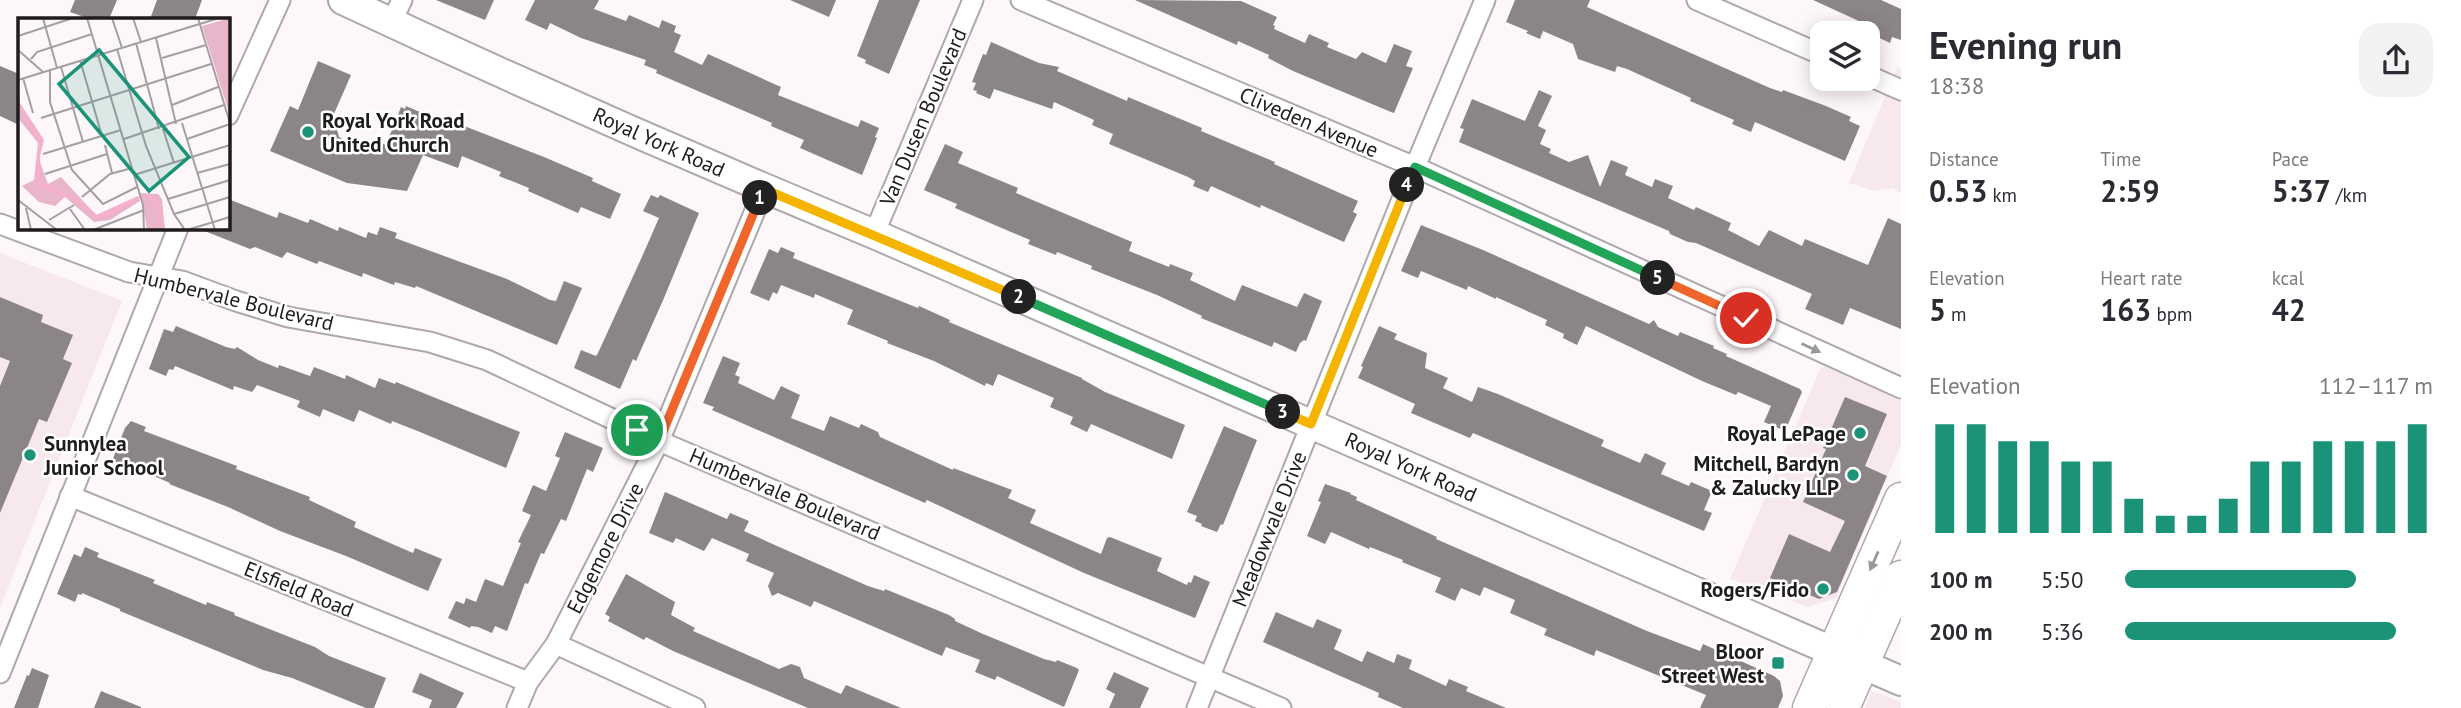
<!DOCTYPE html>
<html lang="en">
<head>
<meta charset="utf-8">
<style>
  :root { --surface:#fff; --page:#f2f2f3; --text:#2b2b33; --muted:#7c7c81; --accent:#1b9379 }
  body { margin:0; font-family:"PT Sans",sans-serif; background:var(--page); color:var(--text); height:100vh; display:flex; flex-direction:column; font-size:26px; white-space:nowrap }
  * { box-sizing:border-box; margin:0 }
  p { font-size:23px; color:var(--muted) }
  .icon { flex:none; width:38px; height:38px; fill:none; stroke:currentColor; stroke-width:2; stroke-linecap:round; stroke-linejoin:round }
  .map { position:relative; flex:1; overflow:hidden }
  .side { display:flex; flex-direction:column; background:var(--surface); width:560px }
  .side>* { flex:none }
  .fabs { position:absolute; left:1810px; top:21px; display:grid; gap:14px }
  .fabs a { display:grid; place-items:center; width:70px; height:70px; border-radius:14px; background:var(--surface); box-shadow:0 4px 18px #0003; font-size:35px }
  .pin { position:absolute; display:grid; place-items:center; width:60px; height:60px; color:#fff; margin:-30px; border:4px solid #fff; border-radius:50%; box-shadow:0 2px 7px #0007 }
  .km { position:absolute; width:35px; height:35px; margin:-18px; border-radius:50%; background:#222; color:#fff; font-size:19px; line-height:35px; text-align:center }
  .round { display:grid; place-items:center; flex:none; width:74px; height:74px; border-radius:21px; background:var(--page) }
  .overview { display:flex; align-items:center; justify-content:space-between; height:119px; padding:0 28px }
  h1 { font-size:38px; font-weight:800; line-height:52px }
  .stats { display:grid; grid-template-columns:repeat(3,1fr); gap:10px; height:119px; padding:7px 28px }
  .stats div { display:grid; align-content:center }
  .stats b { font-size:30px; font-weight:800 }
  .stats small { font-size:19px; font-weight:400 }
  .stats p { font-size:19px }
  .chart { height:196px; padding:14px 28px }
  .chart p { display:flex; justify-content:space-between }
  .chart svg { width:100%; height:126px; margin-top:7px; stroke:var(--accent); stroke-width:6 }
  ul { padding:0 28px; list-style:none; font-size:23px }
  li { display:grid; grid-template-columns:112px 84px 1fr; align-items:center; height:52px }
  li i { height:18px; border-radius:9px; background:var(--accent) }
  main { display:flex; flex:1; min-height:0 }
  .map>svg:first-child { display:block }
</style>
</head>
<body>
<main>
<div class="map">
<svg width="1901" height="708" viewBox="0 0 1901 708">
  <rect width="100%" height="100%" fill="#fef7fa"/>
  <!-- built -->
  <g fill="#f7e8ed">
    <path d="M 1897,68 L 1901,69 L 1901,193 L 1892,188 L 1874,191 L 1849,183 Z"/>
    <path d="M 0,253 L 122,301 L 0,608 Z"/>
    <path d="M 1822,365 L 1901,401 L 1901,444 L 1836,598 L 1808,607 L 1730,579 Z"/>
    <path d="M 1872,691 L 1901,702 L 1901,708 L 1865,708 Z"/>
  </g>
  <!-- building -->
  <g fill="#8c8588">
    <path d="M 75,0 L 117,0 L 109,19 L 90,19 L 70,12 Z"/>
    <path d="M 157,0 L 202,0 L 195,19 L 150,19 Z"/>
    <path d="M 436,0 L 494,0 L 485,20 Z"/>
    <path d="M 535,0 L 599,0 L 594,9 L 626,21 L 629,15 L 659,28 L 662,20 L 676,26 L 674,32 L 681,35 L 674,52 L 702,65 L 708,54 L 781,87 L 778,95 L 858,127 L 861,120 L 879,128 L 875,137 L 877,138 L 862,175 L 800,148 L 804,140 L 771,126 L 772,123 L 656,73 L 657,70 L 644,65 L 646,60 L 581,38 L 550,23 L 547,30 L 525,20 Z"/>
    <path d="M 790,0 L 836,0 L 829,17 Z"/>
    <path d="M 879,0 L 920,0 L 889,74 L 865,63 L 866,60 L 857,56 Z"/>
    <path d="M 1135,0 L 1241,1 L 1277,17 L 1273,25 L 1275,26 L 1274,29 L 1305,43 L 1309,34 L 1329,43 L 1327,47 L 1356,59 L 1362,52 L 1386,63 L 1394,44 L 1412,51 L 1406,66 L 1413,68 L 1394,113 L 1391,112 L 1293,71 L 1268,58 L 1269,55 L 1238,41 L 1237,45 Z"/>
    <path d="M 1515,0 L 1590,0 L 1587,7 L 1616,20 L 1770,88 L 1782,92 L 1783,90 L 1826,106 L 1851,117 L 1849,121 L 1860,126 L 1845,161 L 1755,122 L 1751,132 L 1732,124 L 1734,120 L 1690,101 L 1691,98 L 1627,69 L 1617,66 L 1615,72 L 1578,59 L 1573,44 L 1543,31 L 1540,39 L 1526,33 L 1528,31 L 1506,22 Z"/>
    <path d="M 1813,0 L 1881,0 L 1901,9 L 1901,40 L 1892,37 L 1890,43 L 1869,33 L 1872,27 Z"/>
    <path d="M 991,42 L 1039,63 L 1059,67 L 1057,71 L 1127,101 L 1128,97 L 1202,128 L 1201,131 L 1275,162 L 1274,164 L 1358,201 L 1353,212 L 1357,214 L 1344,242 L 1261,205 L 1260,208 L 1211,186 L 1208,192 L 1193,186 L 1195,181 L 1188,177 L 1109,144 L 1113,134 L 1092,125 L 1094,120 L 1054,102 L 1052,109 L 994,89 L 990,99 L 976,93 L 977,91 L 973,90 L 976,83 L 972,82 L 983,54 L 986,55 Z"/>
    <path d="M 318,61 L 351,75 L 330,123 L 336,126 L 339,137 L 376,154 L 381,143 L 386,145 L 401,107 L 405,109 L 406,106 L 457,128 L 459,124 L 544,157 L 593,178 L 592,181 L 621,194 L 610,219 L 581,207 L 578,213 L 528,191 L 529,188 L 499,176 L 501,172 L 462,156 L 458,168 L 423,155 L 407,191 L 347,183 L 270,151 L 290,106 L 298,110 Z"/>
    <path d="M 0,66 L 19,74 L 19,125 L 0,116 Z"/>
    <path d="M 1539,90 L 1552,96 L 1538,126 L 1546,130 L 1540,144 L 1551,149 L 1549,153 L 1569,162 L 1588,155 L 1600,187 L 1611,160 L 1628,167 L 1625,175 L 1652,187 L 1655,179 L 1673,186 L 1668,198 L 1694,210 L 1696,207 L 1731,223 L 1728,230 L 1759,246 L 1769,230 L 1802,246 L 1805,239 L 1868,265 L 1888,218 L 1901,224 L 1901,329 L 1850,308 L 1843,325 L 1805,309 L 1812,294 L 1696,243 L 1688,242 L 1670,234 L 1669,231 L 1459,142 L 1464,129 L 1460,128 L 1472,99 L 1525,121 Z"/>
    <path d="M 945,144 L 963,152 L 958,163 L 1018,188 L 1016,193 L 1132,242 L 1129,251 L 1169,267 L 1170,264 L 1193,273 L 1190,280 L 1235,301 L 1242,285 L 1297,307 L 1304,293 L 1322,301 L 1306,341 L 1304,340 L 1300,343 L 1296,352 L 1274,342 L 1272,347 L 1201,318 L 1202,316 L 1157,295 L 1091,269 L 1092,266 L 1057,252 L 1056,255 L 1028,244 L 1030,240 L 955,208 L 957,204 L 924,190 Z"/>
    <path d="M 651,195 L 658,198 L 660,195 L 699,213 L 664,298 L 636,361 L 633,359 L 620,389 L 574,368 L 581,350 L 596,356 L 598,353 L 641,259 L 659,218 L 643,211 Z"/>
    <path d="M 228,199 L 277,218 L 279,212 L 308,223 L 310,219 L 338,231 L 339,227 L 366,238 L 368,232 L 377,235 L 380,227 L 397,233 L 395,238 L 507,279 L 550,300 L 556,301 L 564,281 L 582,288 L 557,345 L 416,286 L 415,288 L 395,282 L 394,285 L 363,273 L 362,277 L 319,261 L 317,264 L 287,252 L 282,258 L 255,247 L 250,249 L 197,228 L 228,228 Z"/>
    <path d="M 1421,225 L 1483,250 L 1649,324 L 1654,320 L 1658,327 L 1678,336 L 1680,332 L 1714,346 L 1713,348 L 1727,354 L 1726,356 L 1800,389 L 1802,392 L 1785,431 L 1764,422 L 1771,406 L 1738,392 L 1736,395 L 1702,381 L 1586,326 L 1577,345 L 1563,338 L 1564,334 L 1545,325 L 1547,320 L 1496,297 L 1496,299 L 1468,286 L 1467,290 L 1421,271 L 1418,278 L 1401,271 Z"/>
    <path d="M 781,247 L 795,253 L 793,258 L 918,308 L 919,306 L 950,320 L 949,322 L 1082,378 L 1082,379 L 1105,392 L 1185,425 L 1172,459 L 1091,424 L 1087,432 L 1070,424 L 1073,417 L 1050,407 L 1054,398 L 998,374 L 993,386 L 986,383 L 985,386 L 934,361 L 887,343 L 888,341 L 847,324 L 853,310 L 815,294 L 814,298 L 781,285 L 777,294 L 773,292 L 769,301 L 750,293 L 769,249 L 778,253 Z"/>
    <path d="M 0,297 L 43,315 L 41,322 L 73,335 L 63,359 L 72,363 L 47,422 L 39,419 L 0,513 L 0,386 L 10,361 L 0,357 Z"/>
    <path d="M 176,326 L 226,347 L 235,349 L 237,347 L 258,360 L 278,368 L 279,365 L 310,376 L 314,367 L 345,379 L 346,375 L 375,388 L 379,378 L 395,384 L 396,382 L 520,432 L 506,468 L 420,432 L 392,421 L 391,424 L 359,410 L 354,422 L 323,409 L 320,417 L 297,407 L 300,401 L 257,385 L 252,392 L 234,386 L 233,390 L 175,366 L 173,370 L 169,369 L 166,376 L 149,369 L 164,329 L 173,332 Z"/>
    <path d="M 1379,326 L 1397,334 L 1394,339 L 1427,353 L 1425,368 L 1448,378 L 1443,388 L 1472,402 L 1478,387 L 1498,394 L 1604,440 L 1601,446 L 1640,463 L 1645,453 L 1666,463 L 1661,474 L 1689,486 L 1691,482 L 1712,491 L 1704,510 L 1712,513 L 1704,531 L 1473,433 L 1470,438 L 1411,413 L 1415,404 L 1358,378 L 1363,367 L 1361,366 Z"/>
    <path d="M 723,356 L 740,363 L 735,375 L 740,377 L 738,383 L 774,400 L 781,386 L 800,395 L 791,418 L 824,431 L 830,416 L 859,428 L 861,424 L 878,432 L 880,437 L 953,470 L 953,468 L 1012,490 L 1008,498 L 1036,510 L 1030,523 L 1101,554 L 1107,538 L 1110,537 L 1162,558 L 1157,571 L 1187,585 L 1188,582 L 1191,583 L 1194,575 L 1210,582 L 1195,618 L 1084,573 L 927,500 L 925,503 L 712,410 L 714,407 L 703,403 Z"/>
    <path d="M 1845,397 L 1887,414 L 1865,466 L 1887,476 L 1837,592 L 1819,599 L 1770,578 L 1789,534 L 1830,552 L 1845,521 L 1803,502 L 1826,449 L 1823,448 Z"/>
    <path d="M 131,421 L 146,427 L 144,431 L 237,466 L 236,469 L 310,497 L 309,500 L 356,522 L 354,527 L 383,540 L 413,553 L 415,548 L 442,559 L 428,591 L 346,556 L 280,531 L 228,507 L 169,484 L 170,483 L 133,467 L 132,469 L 112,461 L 125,428 Z"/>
    <path d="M 1224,426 L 1257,440 L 1223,525 L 1221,524 L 1217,532 L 1201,526 L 1202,524 L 1195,521 L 1197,516 L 1187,512 Z"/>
    <path d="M 565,432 L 603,448 L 593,472 L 587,469 L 566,521 L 561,519 L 544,554 L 541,553 L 528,584 L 525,583 L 507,631 L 495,626 L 492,633 L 478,627 L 471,626 L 470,628 L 448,618 L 456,601 L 464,604 L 466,598 L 476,602 L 485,579 L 503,586 L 521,543 L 518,542 L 531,515 L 522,511 L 533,485 L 546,491 L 560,458 L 555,456 Z"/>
    <path d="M 1325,484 L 1351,493 L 1350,494 L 1357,497 L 1356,500 L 1437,537 L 1436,539 L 1647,631 L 1700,651 L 1703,644 L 1774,676 L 1780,681 L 1783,696 L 1778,708 L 1700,708 L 1706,695 L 1596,650 L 1594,656 L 1544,635 L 1547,629 L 1510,613 L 1515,600 L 1484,587 L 1480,596 L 1461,588 L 1455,601 L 1435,592 L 1441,578 L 1402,562 L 1403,560 L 1370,547 L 1369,549 L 1331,532 L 1325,544 L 1307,536 L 1321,502 L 1318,501 Z"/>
    <path d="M 665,492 L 727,519 L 730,513 L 749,521 L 744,531 L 777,546 L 868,586 L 884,591 L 885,589 L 949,615 L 955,619 L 955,621 L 983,634 L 1044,659 L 1056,662 L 1057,660 L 1077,668 L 1079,670 L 1064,707 L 997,676 L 995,680 L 975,672 L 980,660 L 946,647 L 942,656 L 814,601 L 811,607 L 778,593 L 772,596 L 768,586 L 774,573 L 746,561 L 749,554 L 712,538 L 704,551 L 676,538 L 673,543 L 649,533 Z"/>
    <path d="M 85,547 L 99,553 L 97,557 L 155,580 L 153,583 L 206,605 L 207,602 L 235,613 L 234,615 L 315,647 L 329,656 L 386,678 L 374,708 L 366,708 L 292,678 L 263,670 L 120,611 L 120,609 L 82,593 L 82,595 L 78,594 L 75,602 L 57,594 L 74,554 L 81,557 Z"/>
    <path d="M 626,574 L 675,602 L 671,615 L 695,628 L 693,631 L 779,669 L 791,664 L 800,667 L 804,678 L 841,694 L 846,685 L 901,708 L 808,708 L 673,651 L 646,637 L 644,640 L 608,621 L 610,617 L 605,614 Z"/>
    <path d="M 1276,612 L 1313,628 L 1317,619 L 1342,630 L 1334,649 L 1362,662 L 1367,651 L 1394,663 L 1397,654 L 1412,660 L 1409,669 L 1446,686 L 1449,679 L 1468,687 L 1466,691 L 1506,708 L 1403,708 L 1378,697 L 1379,693 L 1263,642 Z"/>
    <path d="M 32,668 L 49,675 L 38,708 L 14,708 L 27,675 L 29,676 Z"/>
    <path d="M 1114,672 L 1149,688 L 1140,708 L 1109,708 L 1115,694 L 1106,689 Z"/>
    <path d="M 420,673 L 464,693 L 456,708 L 429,708 L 432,700 L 412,692 Z"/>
    <path d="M 101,691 L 141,707 L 141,708 L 94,708 Z"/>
  </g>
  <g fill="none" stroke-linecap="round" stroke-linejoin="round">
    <!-- street casing -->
    <g stroke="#afa8ab" stroke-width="23">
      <g id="street">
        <path d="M 1021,0 L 1415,167 L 1901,388"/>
        <path d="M 1697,0 L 1822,55"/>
        <path d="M 391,23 L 402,0"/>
        <path d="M 1867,75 L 1901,90"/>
        <path d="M 228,115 L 280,0"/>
        <path d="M 0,224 L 129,272 L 182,281 L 236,301 L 288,317 L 430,342 L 487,360 L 659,441 L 1281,708"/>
        <path d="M 874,234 L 973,0"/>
        <path d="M 70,496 L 528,682"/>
        <path d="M 556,644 L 695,708"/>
        <path d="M 0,673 L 178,228"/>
        <path d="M 517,708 L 528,682 L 556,644 L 659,441 L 764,189"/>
        <path d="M 1197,708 L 1415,167 L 1485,0"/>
      </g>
    </g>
    <!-- secondary casing -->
    <g stroke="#afa8ab" stroke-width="32">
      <path id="secondary" d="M 343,0 C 518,82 695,160 874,234 L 1901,681"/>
    </g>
    <!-- primary casing -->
    <g stroke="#afa8ab" stroke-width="35">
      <g id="primary">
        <path d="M 1809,708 L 1901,499"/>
        <path d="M 1843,708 L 1901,577"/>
      </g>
    </g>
    <!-- street -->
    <use href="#street" stroke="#fff" stroke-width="19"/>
    <!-- secondary -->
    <use href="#secondary" stroke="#fff" stroke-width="28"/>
    <!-- primary -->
    <use href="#primary" stroke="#fff" stroke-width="32"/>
  </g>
  <!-- one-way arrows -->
  <defs><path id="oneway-solid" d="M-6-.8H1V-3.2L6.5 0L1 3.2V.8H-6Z" transform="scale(1.75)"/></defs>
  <g fill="#9a9999">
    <use href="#oneway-solid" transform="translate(1811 348) rotate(25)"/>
    <use href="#oneway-solid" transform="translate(1874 561) rotate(114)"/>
  </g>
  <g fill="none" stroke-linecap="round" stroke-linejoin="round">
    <!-- split-1 casing -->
    <g stroke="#fff" stroke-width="14">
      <path id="split-1" d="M 637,430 L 659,441 L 760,198"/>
    </g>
    <!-- split-2 casing -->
    <g stroke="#fff" stroke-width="14">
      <path id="split-2" d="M 760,198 L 764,189 L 1019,297"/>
    </g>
    <!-- split-3 casing -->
    <g stroke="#fff" stroke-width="14">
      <path id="split-3" d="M 1019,297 L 1283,412"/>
    </g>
    <!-- split-4 casing -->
    <g stroke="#fff" stroke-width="14">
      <path id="split-4" d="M 1283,412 L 1311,424 L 1407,185"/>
    </g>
    <!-- split-5 casing -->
    <g stroke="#fff" stroke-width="14">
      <path id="split-5" d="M 1407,185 L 1415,167 L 1658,278"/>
    </g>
    <!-- split-6 casing -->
    <g stroke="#fff" stroke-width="14">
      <path id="split-6" d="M 1658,278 L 1746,318"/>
    </g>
    <!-- split-1 -->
    <use href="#split-1" stroke="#f0652b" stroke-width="9"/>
    <!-- split-2 -->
    <use href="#split-2" stroke="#f5b400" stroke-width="9"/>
    <!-- split-3 -->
    <use href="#split-3" stroke="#22a559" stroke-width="9"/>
    <!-- split-4 -->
    <use href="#split-4" stroke="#f5b400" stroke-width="9"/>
    <!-- split-5 -->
    <use href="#split-5" stroke="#22a559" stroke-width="9"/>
    <!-- split-6 -->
    <use href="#split-6" stroke="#f0652b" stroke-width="9"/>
  </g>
  <!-- markers -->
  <g fill="#1b9379" stroke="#fff" stroke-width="2.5">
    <circle cx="308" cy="132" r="7"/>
    <circle cx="1860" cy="433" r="7"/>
    <circle cx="30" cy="455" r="7"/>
    <circle cx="1853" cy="475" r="7"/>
    <circle cx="1823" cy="589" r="7"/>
    <rect x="1771" y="656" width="14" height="14" rx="3.5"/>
  </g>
  <g text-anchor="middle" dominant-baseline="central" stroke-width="5" stroke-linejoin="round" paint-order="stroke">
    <!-- street labels -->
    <g font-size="21" fill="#1f1c1d" stroke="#fff">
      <text transform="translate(923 117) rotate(-67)">Van Dusen Boulevard</text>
      <text transform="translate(1309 122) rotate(23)">Cliveden Avenue</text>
      <text transform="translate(659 142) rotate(24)">Royal York Road</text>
      <text transform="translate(234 299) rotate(14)">Humbervale Boulevard</text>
      <text transform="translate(1411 467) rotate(24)">Royal York Road</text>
      <text transform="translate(785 494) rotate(23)">Humbervale Boulevard</text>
      <text transform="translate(1269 529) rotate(-68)">Meadowvale Drive</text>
      <text transform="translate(605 548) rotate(-63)">Edgemore Drive</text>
      <text transform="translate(299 589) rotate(22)">Elsfield Road</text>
    </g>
    <!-- poi labels -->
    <g font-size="21" font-weight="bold" fill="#1f1c1d" stroke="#fff" text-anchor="end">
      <text x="322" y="120" text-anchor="start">Royal York Road<tspan x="322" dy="24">United Church</tspan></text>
      <text x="1846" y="433">Royal LePage</text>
      <text x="44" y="443" text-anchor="start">Sunnylea<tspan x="44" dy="24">Junior School</tspan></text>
      <text x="1839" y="463">Mitchell, Bardyn<tspan x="1839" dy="24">&amp; Zalucky LLP</tspan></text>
      <text x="1809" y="589">Rogers/Fido</text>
      <text x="1764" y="651">Bloor<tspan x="1764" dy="24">Street West</tspan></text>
    </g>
  </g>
  <!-- overview -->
  <g transform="translate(18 18)">
    <rect width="212" height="212" fill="#fef7fa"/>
    <path d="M 212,0 L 212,98 L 184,8 ZM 0,82 L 26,122 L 21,141 L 30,166 L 43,159 L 78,197 L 120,178 L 122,183 L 92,202 L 76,204 L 47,179 L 37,188 L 21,184 L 4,168 L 16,162 L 20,125 L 0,100 ZM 123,175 L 140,176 L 144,181 L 147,212 L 129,212 Z" fill="#e9b5ca"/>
    <path d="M 0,86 L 23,121 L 21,164 L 66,185 L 80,198 L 120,179 L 125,178 L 137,180 L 141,185 L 143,195 L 141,212 L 141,190 L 133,181 L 124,179 L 88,199 L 79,200 L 65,187 L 20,167 L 17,161 L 21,125 Z" fill="#fcadcd"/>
    <path fill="none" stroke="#a59fa2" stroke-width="2" d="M 25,0 L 39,50M 69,0 L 125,187 L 126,212M 94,0 L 104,30M 115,0 L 123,24M 180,0 L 212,105M 0,18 L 55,0M 138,20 L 158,106M 118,25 L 141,111M 99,31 L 128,128 L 156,196 L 167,212M 0,32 L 25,54M 144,40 L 188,27M 13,41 L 19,34 L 74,16M 62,42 L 84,118M 43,49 L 65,124M 32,52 L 32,84 L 54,152 L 85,186 L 119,169M 5,60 L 15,95M 0,62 L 201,0M 154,87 L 200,69M 23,100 L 193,46M 164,105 L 197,212M 145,111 L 156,145M 106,121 L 206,87M 169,121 L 212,106M 87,127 L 94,155M 25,136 L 103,112M 179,155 L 212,146M 27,156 L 89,136M 116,157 L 212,127M 64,179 L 92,156 L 114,150M 150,181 L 212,162M 0,182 L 39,212M 8,190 L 13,212M 52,191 L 67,212M 156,196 L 212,179M 31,202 L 56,187M 75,212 L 126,192M 169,212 L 212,199"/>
    <path fill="#1b9379" fill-opacity="0.15" stroke="#1b9379" stroke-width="3.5" d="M 81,32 L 171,139 L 131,173 L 41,66 Z"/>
    <rect width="212" height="212" fill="none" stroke="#1f1c1d" stroke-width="3.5"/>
  </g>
</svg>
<div class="fabs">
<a><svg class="icon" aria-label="layers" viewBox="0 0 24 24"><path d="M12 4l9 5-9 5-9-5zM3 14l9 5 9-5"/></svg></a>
</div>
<div class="pin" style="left:637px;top:430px;background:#1e9e55"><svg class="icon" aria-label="arrive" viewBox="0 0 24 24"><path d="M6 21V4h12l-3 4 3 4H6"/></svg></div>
<div class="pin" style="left:1746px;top:318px;background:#d93025"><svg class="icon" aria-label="check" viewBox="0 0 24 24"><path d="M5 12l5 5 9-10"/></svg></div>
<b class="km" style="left:760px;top:198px">1</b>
<b class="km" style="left:1019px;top:297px">2</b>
<b class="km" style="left:1283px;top:412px">3</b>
<b class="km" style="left:1407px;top:185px">4</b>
<b class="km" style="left:1658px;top:278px">5</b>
</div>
<section class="side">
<div class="overview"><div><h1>Evening run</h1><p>18:38</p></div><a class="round"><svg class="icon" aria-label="share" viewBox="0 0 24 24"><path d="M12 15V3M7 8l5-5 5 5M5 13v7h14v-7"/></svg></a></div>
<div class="stats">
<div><p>Distance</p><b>0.53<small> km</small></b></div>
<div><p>Time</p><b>2:59</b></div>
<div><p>Pace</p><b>5:37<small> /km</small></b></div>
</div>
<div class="stats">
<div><p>Elevation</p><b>5<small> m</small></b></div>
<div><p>Heart rate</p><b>163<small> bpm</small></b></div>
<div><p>kcal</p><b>42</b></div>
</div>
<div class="chart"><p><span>Elevation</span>112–117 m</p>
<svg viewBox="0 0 160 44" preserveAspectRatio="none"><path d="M5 44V6M15 44V6M25 44V12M35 44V12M45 44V19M55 44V19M65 44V32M75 44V38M85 44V38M95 44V32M105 44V19M115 44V19M125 44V12M135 44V12M145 44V12M155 44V6"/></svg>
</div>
<ul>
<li><b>100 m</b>5:50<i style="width:75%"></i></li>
<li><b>200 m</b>5:36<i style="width:88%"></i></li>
</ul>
</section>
</main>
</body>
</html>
